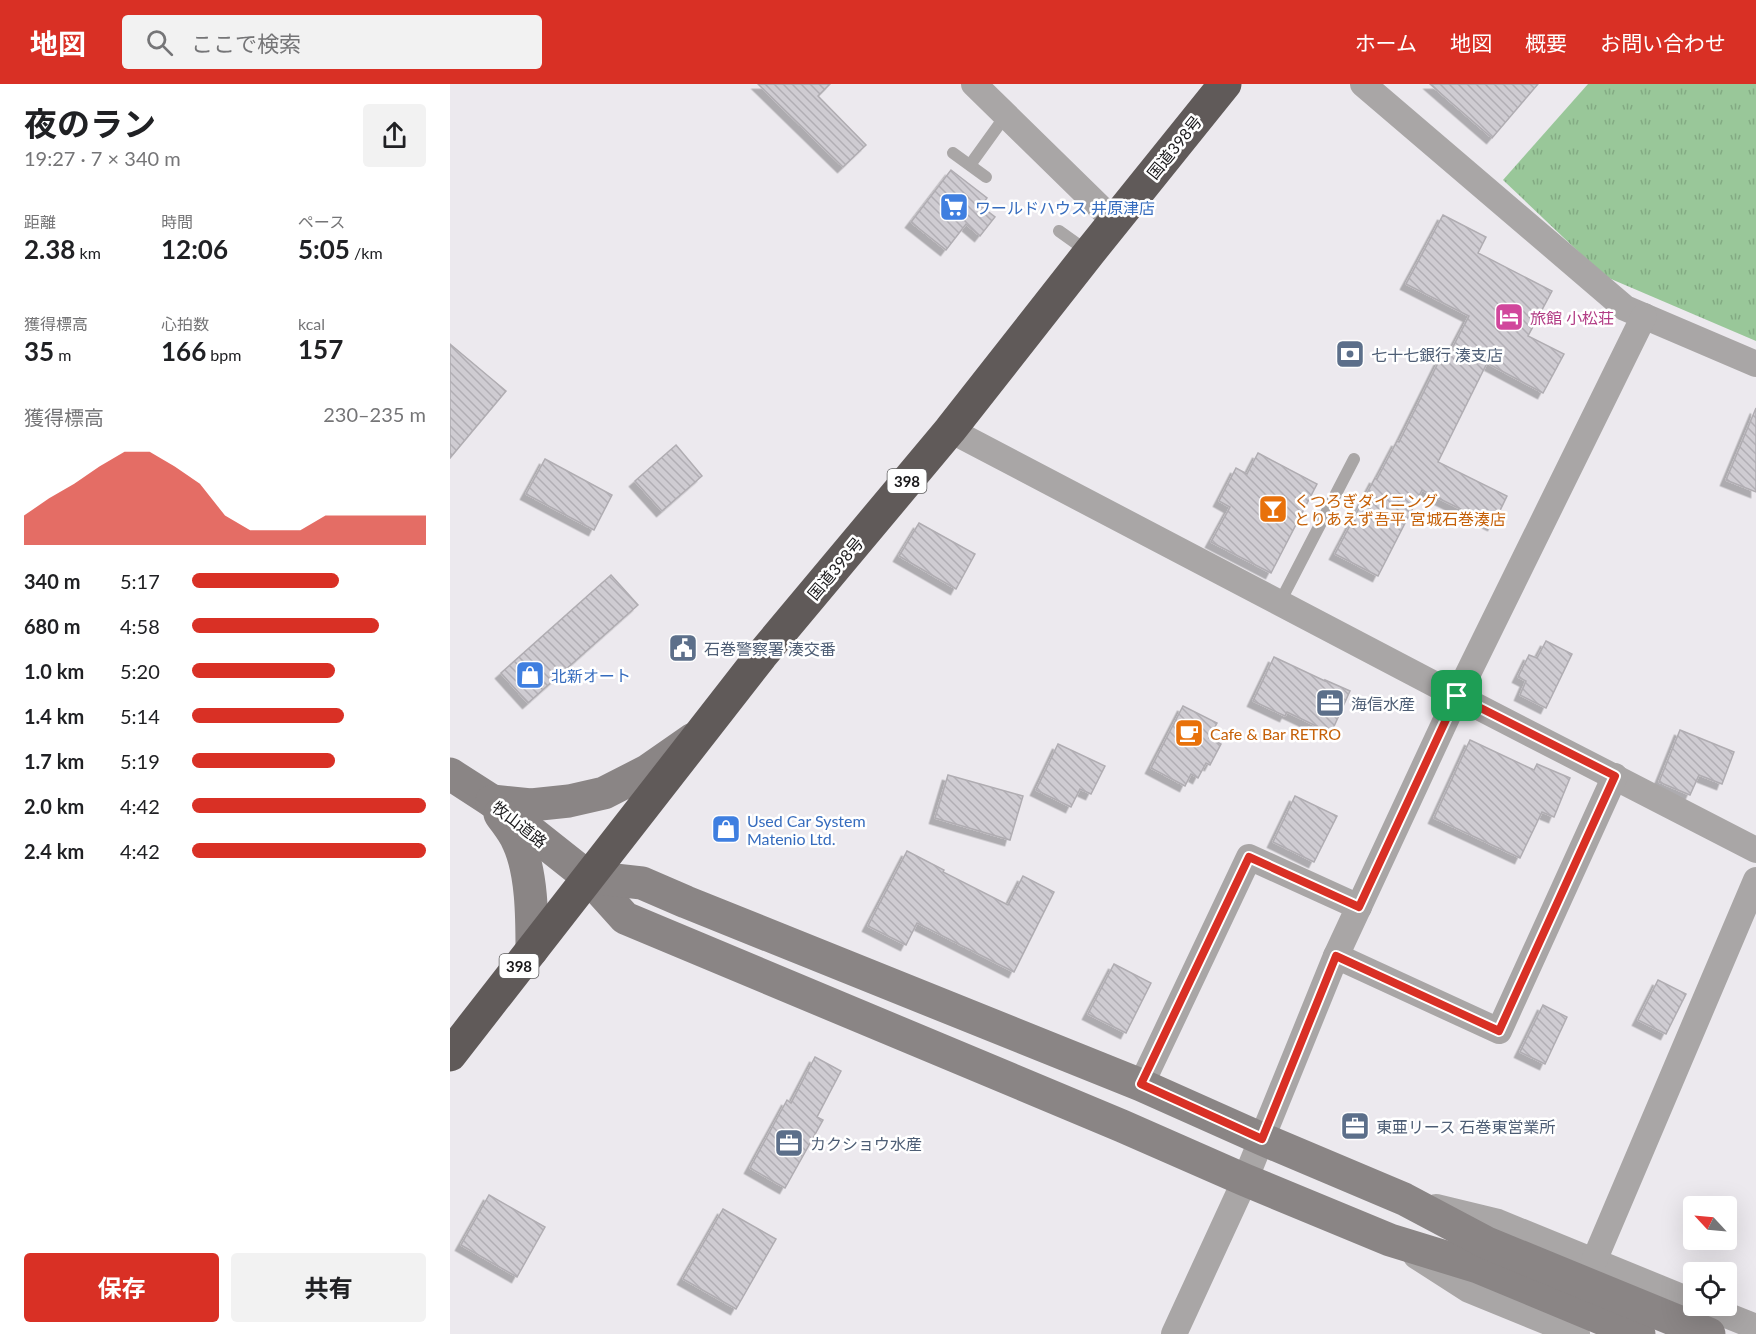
<!DOCTYPE html>
<html lang="ja">
<head>
<meta charset="utf-8">
<style>
  :root { --surface:#fff; --page:#f2f2f2; --text:#202124; --muted:#757577; --accent:#d93025 }
  body { margin:0; font-family:Lato,"Noto Sans JP",sans-serif; background:var(--page); color:var(--text); height:100vh; display:flex; flex-direction:column; font-size:22px; white-space:nowrap }
  * { box-sizing:border-box; margin:0 }
  p { font-size:20px; color:var(--muted) }
  .icon { flex:none; width:33px; height:33px; fill:none; stroke:currentColor; stroke-width:2; stroke-linecap:round; stroke-linejoin:round }
  .map { position:relative; flex:1; overflow:hidden }
  .details { display:flex; flex-direction:column; background:var(--surface); width:450px }
  .details>* { flex:none }
  .needle { width:39px; rotate:296deg }
  .fabs { position:absolute; left:1233px; top:1112px; display:grid; gap:12px }
  .fabs a { display:grid; place-items:center; width:54px; height:54px; border-radius:6px; background:var(--surface); box-shadow:0 6px 24px #0002; font-size:30px }
  .pin { position:absolute; display:grid; place-items:center; width:51px; height:51px; color:#fff; margin:-26px; border-radius:12px; box-shadow:0 3px 9px #0006 }
  .round { display:grid; place-items:center; flex:none; width:63px; height:63px; border-radius:6px; background:var(--page) }
  .headline { display:flex; align-items:center; justify-content:space-between; height:102px; padding:0 24px }
  h1 { font-size:33px; font-weight:700; line-height:45px }
  .stats { display:grid; grid-template-columns:repeat(3,1fr); gap:9px; height:102px; padding:6px 24px }
  .stats div { display:grid; align-content:center }
  .stats b { font-size:26px; font-weight:700 }
  .stats small { font-size:16px; font-weight:400 }
  .stats p { font-size:16px }
  .chart { height:168px; padding:12px 24px }
  .chart p { display:flex; justify-content:space-between }
  .chart svg { width:100%; height:108px; margin-top:6px; fill:var(--accent); opacity:.7 }
  .action { display:flex; gap:12px; margin-top:auto; padding:12px 24px }
  .action a { flex:1; height:69px; border-radius:6px; background:var(--accent); color:#fff; font-size:24px; font-weight:700; line-height:69px; text-align:center }
  .action a+a { background:var(--page); color:var(--text) }
  ul { padding:0 24px; list-style:none; font-size:20px }
  li { display:grid; grid-template-columns:96px 72px 1fr; align-items:center; height:45px }
  li i { height:15px; border-radius:8px; background:var(--accent) }
  header { display:flex; align-items:center; gap:36px; box-sizing:border-box; height:84px; padding:0 30px; background:var(--accent); color:#fff }
  header strong { font-size:28px }
  nav { display:flex; gap:33px; margin-inline-start:auto; font-size:21px }
  .search { width:420px; height:54px; background:var(--page); display:flex; align-items:center; gap:15px; box-sizing:border-box; padding:0 21px; border-radius:6px; color:var(--muted); font-size:22px }
  main { display:flex; flex:1; min-height:0 }
  .map>svg:first-child { display:block }
</style>
</head>
<body>
<header>
<strong>地図</strong>
<div class="search"><svg class="icon" aria-label="search" viewBox="0 0 24 24"><circle cx="10" cy="10" r="6"/><path d="M15 15l6 6"/></svg>ここで検索</div>
<nav><a>ホーム</a><a>地図</a><a>概要</a><a>お問い合わせ</a></nav>
</header>
<main>
<section class="details">
<div class="headline"><div><h1>夜のラン</h1><p>19:27 · 7 × 340 m</p></div><a class="round"><svg class="icon" aria-label="share" viewBox="0 0 24 24"><path d="M12 15V3M7 8l5-5 5 5M5 13v7h14v-7"/></svg></a></div>
<div class="stats">
<div><p>距離</p><b>2.38<small> km</small></b></div>
<div><p>時間</p><b>12:06</b></div>
<div><p>ペース</p><b>5:05<small> /km</small></b></div>
</div>
<div class="stats">
<div><p>獲得標高</p><b>35<small> m</small></b></div>
<div><p>心拍数</p><b>166<small> bpm</small></b></div>
<div><p>kcal</p><b>157</b></div>
</div>
<div class="chart"><p><span>獲得標高</span>230–235 m</p>
<svg viewBox="0 0 160 44" preserveAspectRatio="none"><path d="M0 44V32L10 25L20 19L30 12L40 6L50 6L60 12L70 19L80 32L90 38L100 38L110 38L120 32L130 32L140 32L150 32L160 32V44z"/></svg>
</div>
<ul>
<li><b>340 m</b>5:17<i style="width:63%"></i></li>
<li><b>680 m</b>4:58<i style="width:80%"></i></li>
<li><b>1.0 km</b>5:20<i style="width:61%"></i></li>
<li><b>1.4 km</b>5:14<i style="width:65%"></i></li>
<li><b>1.7 km</b>5:19<i style="width:61%"></i></li>
<li><b>2.0 km</b>4:42<i style="width:100%"></i></li>
<li><b>2.4 km</b>4:42<i style="width:100%"></i></li>
</ul>
<div class="action"><a>保存</a><a>共有</a></div>
</section>
<div class="map">
<svg width="1306" height="1250" viewBox="0 0 1306 1250">
  <defs>
    <pattern id="park-tufts" width="24" height="20" patternUnits="userSpaceOnUse" patternTransform="scale(1.5)"><rect width="24" height="20" fill="#99c799"/><path d="M3 7l-1-3M5 7V3M7 7l1-3M15 17l-1-3M17 17v-4M19 17l1-3" fill="none" stroke="#83aa83"/></pattern>
    <pattern id="building-back-hatch" width="6" height="6" patternUnits="userSpaceOnUse" patternTransform="scale(1.5)"><rect width="6" height="6" fill="#cfccd2"/><path d="M-1 5l2 2M0 0l6 6M5-1l2 2" fill="none" stroke="#b1aeb4"/></pattern>
    <filter id="shadow"><feDropShadow dx="-5.5" dy="5.5" stdDeviation="0" flood-color="#0004"/></filter>
  </defs>
  <rect width="100%" height="100%" fill="#ece9ee"/>
  <!-- park -->
  <path fill="url(#park-tufts)" d="M 1138,0 L 1306,0 L 1306,257 L 1154,192 L 1053,96 Z"/>
  <!-- building -->
  <g fill="url(#building-back-hatch)" stroke="#b0adb2" stroke-width="1.5" filter="url(#shadow)">
    <path d="M 308,0 L 380,0 L 368,12 L 416,61 L 393,83 Z"/>
    <path d="M 980,0 L 1088,0 L 1042,54 Z"/>
    <path d="M 501,86 L 537,114 L 531,122 L 545,133 L 530,152 L 516,140 L 496,166 L 461,138 Z"/>
    <path d="M 993,131 L 1036,153 L 1028,169 L 1102,207 L 1078,252 L 1114,270 L 1093,309 L 1037,279 L 988,378 L 1057,412 L 1043,441 L 972,406 L 928,492 L 885,470 L 925,394 L 927,395 L 947,357 L 949,358 L 990,275 L 995,278 L 1019,232 L 956,200 Z"/>
    <path d="M 0,260 L 56,307 L 0,374 Z"/>
    <path d="M 1306,324 L 1306,408 L 1276,396 Z"/>
    <path d="M 226,361 L 252,392 L 212,427 L 185,397 Z"/>
    <path d="M 808,369 L 867,400 L 821,489 L 761,458 L 780,423 L 769,417 L 786,384 L 797,390 Z"/>
    <path d="M 95,375 L 162,411 L 144,446 L 76,410 Z"/>
    <path d="M 469,439 L 525,470 L 506,505 L 449,472 Z"/>
    <path d="M 161,491 L 188,521 L 78,619 L 51,589 Z"/>
    <path d="M 1096,557 L 1122,570 L 1096,624 L 1070,611 L 1076,597 L 1068,593 L 1079,571 L 1087,574 Z"/>
    <path d="M 824,573 L 875,597 L 875,596 L 900,607 L 881,649 L 837,628 L 835,632 L 803,617 Z"/>
    <path d="M 733,622 L 767,639 L 759,654 L 771,660 L 760,681 L 756,679 L 748,694 L 741,690 L 735,702 L 701,684 Z"/>
    <path d="M 1230,646 L 1284,668 L 1272,700 L 1249,691 L 1240,711 L 1209,698 Z"/>
    <path d="M 1020,656 L 1084,686 L 1087,680 L 1120,694 L 1104,733 L 1092,728 L 1070,774 L 984,734 Z"/>
    <path d="M 608,660 L 655,682 L 641,710 L 630,705 L 621,723 L 586,706 Z"/>
    <path d="M 498,691 L 573,712 L 560,756 L 485,734 Z"/>
    <path d="M 845,712 L 887,732 L 864,778 L 823,758 Z"/>
    <path d="M 457,767 L 494,786 L 493,788 L 558,821 L 573,792 L 604,808 L 564,888 L 467,839 L 456,861 L 418,842 Z"/>
    <path d="M 664,880 L 701,899 L 676,949 L 638,930 Z"/>
    <path d="M 1208,896 L 1236,910 L 1216,950 L 1188,936 Z"/>
    <path d="M 1093,921 L 1117,933 L 1095,980 L 1070,968 Z"/>
    <path d="M 365,973 L 391,987 L 367,1033 L 373,1036 L 335,1104 L 300,1084 L 337,1016 L 341,1019 Z"/>
    <path d="M 39,1111 L 95,1143 L 67,1193 L 11,1161 Z"/>
    <path d="M 273,1125 L 326,1155 L 286,1225 L 233,1195 Z"/>
  </g>
  <g fill="none" stroke-linecap="round" stroke-linejoin="round">
    <!-- lane -->
    <g stroke="#a9a6a6" stroke-width="12">
      <path d="M 503,69 L 536,93"/>
      <path d="M 520,81 L 556,31"/>
      <path d="M 609,147 L 637,167"/>
      <path d="M 829,520 L 904,375"/>
    </g>
    <!-- street -->
    <g stroke="#a9a6a6" stroke-width="26">
      <path d="M 524,0 L 664,137"/>
      <path d="M 913,0 L 1175,224 L 1306,280"/>
      <path d="M 500,346 L 1007,612 L 1306,766"/>
      <path d="M 886,872 L 1049,947 L 1165,692"/>
      <path d="M 691,1001 L 799,773 L 909,823"/>
      <path d="M 986,1123 L 1048,1138 L 1244,1218"/>
      <path d="M 966,1172 L 1019,1206 L 1127,1250"/>
      <path d="M 1144,1177 L 1306,796"/>
      <path d="M 1251,1221 L 1306,1243"/>
      <path d="M 724,1250 L 795,1096 L 886,872 L 1007,612 L 1194,232"/>
    </g>
    <!-- secondary -->
    <g stroke="#8a8585" stroke-width="33">
      <path d="M 0,690 L 42,717 L 138,793 L 175,834 L 672,1042 L 795,1096 L 940,1156 L 1028,1183 L 1189,1250"/>
      <path d="M 42,717 L 81,721 L 119,717 L 154,709 L 197,687 L 243,655"/>
      <path d="M 50,730 C 56,739 64,748 68,758 C 82,788 82,833 82,866"/>
      <path d="M 138,793 L 192,799 L 236,818 L 691,1001 L 812,1055 L 954,1115 L 1037,1159 L 1259,1250"/>
    </g>
    <!-- highway -->
    <path stroke="#605a59" stroke-width="33" d="M 0,971 L 311,572 L 500,346 L 639,169 L 775,0"/>
  </g>
  <g fill="none" stroke-linecap="round" stroke-linejoin="round">
    <!-- route casing -->
    <g stroke="#fff" stroke-width="12">
      <path id="route" d="M 1007,612 L 1165,692 L 1049,947 L 886,872 L 812,1055 L 691,1000 L 799,773 L 909,823 Z"/>
    </g>
    <!-- route -->
    <use href="#route" stroke="#d93025" stroke-width="8"/>
  </g>
  <!-- icons -->
  <defs>
    <g id="supermarket-square" transform="scale(1.5)"><rect x="-9" y="-9" width="18" height="18" rx="4" fill="#3f7fe0" stroke="#fff"/><path d="M-6-5.5h2.5l.6 2H6L4.5 2H-2.5L-4.4-4H-6ZM-1.5 3.2a1.3 1.3 0 1 0 .1 0ZM3 3.2a1.3 1.3 0 1 0 .1 0Z" fill="#fff"/></g>
    <g id="hotel-square" transform="scale(1.5)"><rect x="-9" y="-9" width="18" height="18" rx="4" fill="#d1479c" stroke="#fff"/><path d="M-6-4.5h1.5V1H6V5H4.5V3h-9V5H-6ZM-4 0a1.8 1.8 0 1 1 3.6 0ZM.5 0V-2.5h3Q6-2.5 6 0Z" fill="#fff"/></g>
    <g id="bank-square" transform="scale(1.5)"><rect x="-9" y="-9" width="18" height="18" rx="4" fill="#5c6f8a" stroke="#fff"/><path d="M-6-4H6V4H-6ZM0-2.3a2.3 2.3 0 1 0 0 4.6a2.3 2.3 0 1 0 0-4.6Z" fill="#fff"/></g>
    <g id="bar-square" transform="scale(1.5)"><rect x="-9" y="-9" width="18" height="18" rx="4" fill="#e8710a" stroke="#fff"/><path d="M-6-5H6L.8 .8V4.5H3.5V6h-7V4.5H-.8V.8Z" fill="#fff"/></g>
    <g id="civic-square" transform="scale(1.5)"><rect x="-9" y="-9" width="18" height="18" rx="4" fill="#5c6f8a" stroke="#fff"/><path d="M-.6-6.5H3V-4.5H.6V-3L4-1V1h2V6H-6V1h2V-1L-.6-3ZM-1.2 2.5V6h2.4V2.5Z" fill="#fff"/></g>
    <g id="shop-square" transform="scale(1.5)"><rect x="-9" y="-9" width="18" height="18" rx="4" fill="#3f7fe0" stroke="#fff"/><path d="M-5-2.5h2.3a2.7 3.5 0 0 1 5.4 0H5L5.5 6h-11ZM-1.5-2.5h3a1.5 2.3 0 0 0-3 0Z" fill="#fff"/></g>
    <g id="office-square" transform="scale(1.5)"><rect x="-9" y="-9" width="18" height="18" rx="4" fill="#5c6f8a" stroke="#fff"/><path d="M-6-3h4V-5.5h4V-3h4V5H-6ZM-1-4.5V-3h2v-1.5ZM-6 0V1H6V0Z" fill="#fff"/></g>
    <g id="cafe-square" transform="scale(1.5)"><rect x="-9" y="-9" width="18" height="18" rx="4" fill="#e8710a" stroke="#fff"/><path d="M-5.5-4.5H6V0H3Q3 3.5 0 3.5H-2.5Q-5.5 3.5-5.5 0ZM3-3.2v2h1.7v-2ZM-6 4.5H4V6H-6Z" fill="#fff"/></g>
  </defs>
  <g fill-rule="evenodd">
    <use href="#supermarket-square" x="504" y="123"/>
    <use href="#hotel-square" x="1059" y="233"/>
    <use href="#bank-square" x="900" y="270"/>
    <use href="#bar-square" x="823" y="425"/>
    <use href="#civic-square" x="233" y="564"/>
    <use href="#shop-square" x="80" y="591"/>
    <use href="#office-square" x="880" y="619"/>
    <use href="#cafe-square" x="739" y="649"/>
    <use href="#shop-square" x="276" y="745"/>
    <use href="#office-square" x="905" y="1042"/>
    <use href="#office-square" x="339" y="1059"/>
  </g>
  <g text-anchor="middle" dominant-baseline="central" stroke-width="5" stroke-linejoin="round" paint-order="stroke">
    <!-- shield labels -->
    <g fill="#fff" stroke="#5d5d5e" stroke-width="1.5">
      <rect x="437.5" y="385" width="39" height="24" rx="4.5"/>
      <rect x="49.5" y="870" width="39" height="24" rx="4.5"/>
    </g>
    <g font-size="15" font-weight="bold" fill="#181719">
      <text x="457" y="397">398</text>
      <text x="69" y="882">398</text>
    </g>
    <!-- street labels -->
    <g font-size="16" fill="#181719" stroke="#fff">
      <text transform="translate(724 63) rotate(-51)">国道398号</text>
      <text transform="translate(385 484) rotate(-50)">国道398号</text>
      <text transform="translate(70 740) rotate(38)">牧山道路</text>
    </g>
    <!-- shop labels -->
    <g font-size="16" fill="#366cbe" stroke="#fff" text-anchor="start">
      <text x="525" y="123">ワールドハウス 井原津店</text>
      <text x="101" y="591">北新オート</text>
      <text x="297" y="736">Used Car System<tspan x="297" dy="18">Matenio Ltd.</tspan></text>
    </g>
    <!-- hotel labels -->
    <g font-size="16" fill="#b23c85" stroke="#fff" text-anchor="start">
      <text x="1080" y="233">旅館 小松荘</text>
    </g>
    <!-- service labels -->
    <g font-size="16" fill="#4e5e75" stroke="#fff" text-anchor="start">
      <text x="921" y="270">七十七銀行 湊支店</text>
      <text x="254" y="564">石巻警察署 湊交番</text>
      <text x="901" y="619">海信水産</text>
      <text x="926" y="1042">東亜リース 石巻東営業所</text>
      <text x="360" y="1059">カクショウ水産</text>
    </g>
    <!-- food labels -->
    <g font-size="16" fill="#c56008" stroke="#fff" text-anchor="start">
      <text x="844" y="416">くつろぎダイニング<tspan x="844" dy="18">とりあえず吾平 宮城石巻湊店</tspan></text>
      <text x="760" y="649">Cafe &amp; Bar RETRO</text>
    </g>
  </g>
</svg>
<div class="fabs">
<a><svg class="needle" viewBox="-14 -14 28 28"><path d="M0-13l5 13h-10z" fill="#e53935"/><path d="M0 13l5-13h-10z" fill="#757577"/></svg></a>
<a><svg class="icon" aria-label="locate" viewBox="0 0 24 24"><circle cx="12" cy="12" r="6"/><path d="M12 2v4M12 18v4M2 12h4M18 12h4"/></svg></a>
</div>
<div class="pin" style="left:1007px;top:612px;background:#1e9e55"><svg class="icon" aria-label="arrive" viewBox="0 0 24 24"><path d="M6 21V4h12l-3 4 3 4H6"/></svg></div>
</div>
</main>
</body>
</html>
